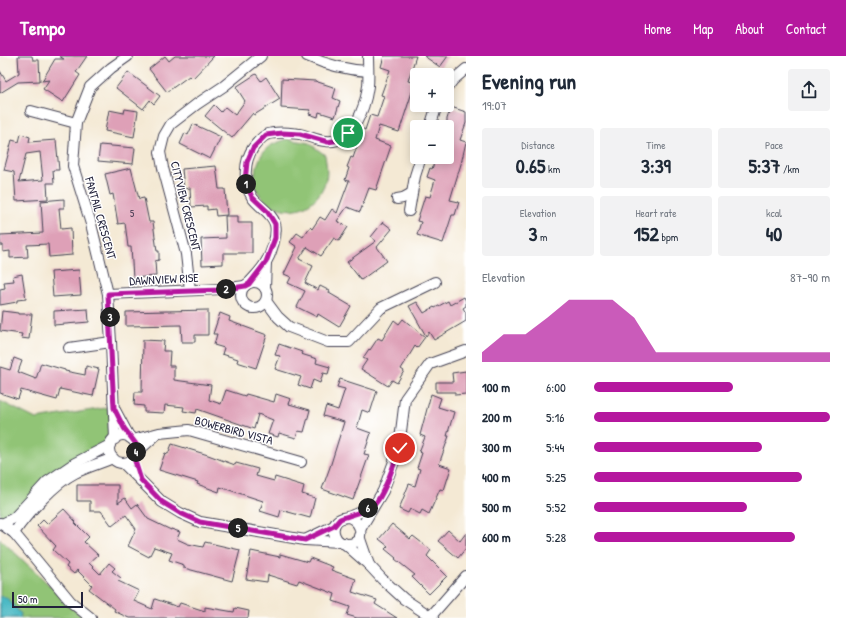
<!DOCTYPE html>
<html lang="en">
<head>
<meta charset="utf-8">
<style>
  :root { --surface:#fff; --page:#f2f2f3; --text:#1f2937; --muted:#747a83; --accent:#b5179e }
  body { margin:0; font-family:"Patrick Hand",sans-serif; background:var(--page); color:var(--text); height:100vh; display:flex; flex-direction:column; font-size:15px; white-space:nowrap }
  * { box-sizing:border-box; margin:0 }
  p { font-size:13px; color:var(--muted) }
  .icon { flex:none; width:22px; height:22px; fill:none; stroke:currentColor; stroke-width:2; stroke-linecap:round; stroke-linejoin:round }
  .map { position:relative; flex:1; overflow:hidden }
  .side { display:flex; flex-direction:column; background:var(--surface); width:380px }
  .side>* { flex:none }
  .tools { position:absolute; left:410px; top:12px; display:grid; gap:8px }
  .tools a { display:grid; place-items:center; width:44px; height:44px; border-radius:4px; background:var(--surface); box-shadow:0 2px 10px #0003; font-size:20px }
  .scale { position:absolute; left:12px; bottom:10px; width:71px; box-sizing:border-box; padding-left:4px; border:2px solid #22223b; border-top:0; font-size:11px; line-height:14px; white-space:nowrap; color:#22223b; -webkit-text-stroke:3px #fff; paint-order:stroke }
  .pin { position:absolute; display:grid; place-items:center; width:34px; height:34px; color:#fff; margin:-17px; border:2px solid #fff; border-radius:50%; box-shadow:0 1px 4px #0007 }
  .km { position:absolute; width:20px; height:20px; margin:-10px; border-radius:50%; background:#222; color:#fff; font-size:11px; line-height:20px; text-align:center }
  .round { display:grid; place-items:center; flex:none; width:42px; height:42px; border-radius:4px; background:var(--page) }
  .overview { display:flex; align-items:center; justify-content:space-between; height:68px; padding:0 16px }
  h1 { font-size:22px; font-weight:800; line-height:30px }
  .stats { display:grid; grid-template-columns:repeat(3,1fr); gap:6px; height:68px; padding:4px 16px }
  .stats div { display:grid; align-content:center; border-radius:4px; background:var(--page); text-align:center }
  .stats b { font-size:20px; font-weight:800 }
  .stats small { font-size:11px; font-weight:400 }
  .stats p { font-size:11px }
  .chart { height:112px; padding:8px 16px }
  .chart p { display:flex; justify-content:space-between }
  .chart svg { width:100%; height:72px; margin-top:4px; fill:var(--accent); opacity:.7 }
  ul { padding:0 16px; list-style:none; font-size:13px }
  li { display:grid; grid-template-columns:64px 48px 1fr; align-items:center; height:30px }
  li i { height:10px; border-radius:5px; background:var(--accent) }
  header { display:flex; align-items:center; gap:24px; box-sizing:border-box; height:56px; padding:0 20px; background:var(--accent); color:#fff }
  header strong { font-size:19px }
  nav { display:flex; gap:22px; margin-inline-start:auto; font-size:14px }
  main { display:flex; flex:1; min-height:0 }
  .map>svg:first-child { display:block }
</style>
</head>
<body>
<header>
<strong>Tempo</strong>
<nav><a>Home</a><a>Map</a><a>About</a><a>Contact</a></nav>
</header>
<main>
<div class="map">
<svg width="466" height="562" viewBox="0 0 466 562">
  <rect width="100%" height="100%" fill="#fff"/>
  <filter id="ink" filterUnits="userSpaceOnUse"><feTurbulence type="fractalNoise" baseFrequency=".025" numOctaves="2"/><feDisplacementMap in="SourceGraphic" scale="8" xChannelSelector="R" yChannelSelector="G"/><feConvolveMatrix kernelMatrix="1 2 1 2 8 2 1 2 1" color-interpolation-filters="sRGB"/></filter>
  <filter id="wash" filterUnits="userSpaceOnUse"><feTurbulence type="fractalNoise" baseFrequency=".012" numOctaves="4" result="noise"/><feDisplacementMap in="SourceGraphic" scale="16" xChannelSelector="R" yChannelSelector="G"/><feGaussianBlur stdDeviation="0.9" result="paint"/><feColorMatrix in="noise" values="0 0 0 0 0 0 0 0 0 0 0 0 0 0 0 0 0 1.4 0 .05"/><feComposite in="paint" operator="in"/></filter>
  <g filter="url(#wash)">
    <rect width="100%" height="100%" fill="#f4e9d4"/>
    <!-- green -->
    <g fill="#91c476" stroke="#5a7358">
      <path d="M 287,83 L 309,87 L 325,99 C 326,107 328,116 326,124 C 310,176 241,152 257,110 C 264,90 268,90 287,83 Z"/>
      <path d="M 0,345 L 36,363 L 111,351 L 112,373 L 109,385 L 17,457 L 0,464 Z"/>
      <path d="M 0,483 L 41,521 L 83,562 L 0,562 Z"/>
    </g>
    <!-- water -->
    <path fill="#4bb9c4" stroke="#366e80" d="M 0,540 L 6,541 L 21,558 L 20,562 L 0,562 Z"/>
    <g id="blocks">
      <!-- building -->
      <g fill="#dea0b7" fill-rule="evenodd">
        <path d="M 18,0 L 32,0 L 33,4 L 39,4 L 40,25 L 18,26 L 0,37 L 0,15 L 6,25 L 19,17 Z"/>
        <path d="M 59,0 L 87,0 L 76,16 L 80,19 L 63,46 L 43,33 L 49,24 L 42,25 L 55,3 L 64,3 Z"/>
        <path d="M 165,0 L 169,5 L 175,0 L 214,0 L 192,23 L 189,20 L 167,36 L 149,13 Z"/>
        <path d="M 384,0 L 416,0 L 408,25 L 415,27 L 399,76 L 379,70 L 375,84 L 391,90 L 376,134 L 369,132 L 360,156 L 347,151 L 337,165 L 348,171 L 339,185 L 334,182 L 321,200 L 307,191 L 299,203 L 313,210 L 305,227 L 318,234 L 320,230 L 330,235 L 329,237 L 351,250 L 339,271 L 318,258 L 317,261 L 297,251 L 305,235 L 288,227 L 291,221 L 284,218 L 297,191 L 290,186 L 297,177 L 303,181 L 310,171 L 312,173 L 320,161 L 325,164 L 332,153 L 337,157 L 349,125 L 345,124 L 349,112 L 347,111 L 351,101 L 353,102 L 363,73 L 365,74 L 370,59 L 377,61 L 384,40 L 381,39 L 390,14 L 381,11 Z"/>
        <path d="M 424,0 L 448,0 L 440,11 Z"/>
        <path d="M 128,16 L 160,40 L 154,48 L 150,44 L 143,53 L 116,32 Z"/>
        <path d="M 256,18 L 261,25 L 266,21 L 280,43 L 254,59 L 253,57 L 232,82 L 205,60 L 214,49 L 221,56 L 225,51 L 235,59 L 245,45 L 236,31 Z"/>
        <path d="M 282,23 L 315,25 L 336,32 L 333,42 L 340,45 L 335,61 L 319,56 L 318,61 L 309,58 L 311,54 L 281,52 Z"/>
        <path d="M 451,51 L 466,56 L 466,67 L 460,84 L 466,86 L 461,108 L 450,144 L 459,146 L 455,159 L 452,159 L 443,187 L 417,179 L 421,166 L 417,165 L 425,140 L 430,141 L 435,124 L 427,121 L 430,112 L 432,113 L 436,101 L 447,101 L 447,63 Z"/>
        <path d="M 125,53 L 138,55 L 134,81 L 105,75 L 109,54 L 124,57 Z"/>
        <path d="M 193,68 L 221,81 L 210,103 L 180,88 L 185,77 L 188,79 Z"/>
        <path d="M 21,78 L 30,81 L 29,86 L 56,84 L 59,114 L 53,114 L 54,127 L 47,127 L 48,143 L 16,145 L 14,116 L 4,114 L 12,84 L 19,86 ZM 40,96 L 43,124 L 19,126 L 26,98 Z"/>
        <path d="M 100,89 L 135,92 L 133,108 L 98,105 Z"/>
        <path d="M 216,110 L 219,133 L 225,133 L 227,159 L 216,160 L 215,153 L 207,154 L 207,150 L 191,151 L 190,132 L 184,133 L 182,113 Z"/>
        <path d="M 131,112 L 139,143 L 144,142 L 149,166 L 153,166 L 157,195 L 159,195 L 159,204 L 155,205 L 156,220 L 133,222 L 131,191 L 128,191 L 125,167 L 118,168 L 113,138 L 110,139 L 105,118 Z"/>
        <path d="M 64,143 L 64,152 L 59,152 L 61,173 L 71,172 L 72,199 L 49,201 L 48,188 L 27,189 L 28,201 L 10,202 L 10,195 L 3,196 L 3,189 L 0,189 L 0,179 L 43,177 L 41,145 Z"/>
        <path d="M 225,160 L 238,160 L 238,167 L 252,167 L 252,197 L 223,197 L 223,208 L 202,209 L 201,183 L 226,182 Z"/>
        <path d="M 383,166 L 392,173 L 377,191 L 387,205 L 361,224 L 347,206 L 376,185 L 371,181 Z"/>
        <path d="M 79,214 L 81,239 L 53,241 L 51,216 Z"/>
        <path d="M 22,218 L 26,243 L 17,244 L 17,246 L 0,249 L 0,233 L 5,232 L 4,226 L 14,225 L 13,220 Z"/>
        <path d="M 464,241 L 466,245 L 466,250 L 463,252 L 466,257 L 466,265 L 434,284 L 429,276 L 426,280 L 409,250 L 417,246 L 424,257 L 434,251 L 435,252 L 448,245 L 450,249 Z"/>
        <path d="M 88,253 L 89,266 L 54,269 L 54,255 Z"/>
        <path d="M 208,254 L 208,279 L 195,279 L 195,286 L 182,286 L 181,269 L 126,270 L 126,256 Z"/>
        <path d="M 2,255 L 18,257 L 18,258 L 32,258 L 29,283 L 21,282 L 22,278 L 0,275 Z"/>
        <path d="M 220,257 L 230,261 L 229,265 L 267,279 L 256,312 L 237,306 L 238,303 L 222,298 L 224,292 L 214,289 L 217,278 L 213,278 Z"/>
        <path d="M 403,263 L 425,281 L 417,292 L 415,290 L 401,313 L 404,315 L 397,327 L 392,324 L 388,330 L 361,313 L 367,304 L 363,302 L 369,293 L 370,294 L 378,282 L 382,284 L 394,264 L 399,268 Z"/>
        <path d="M 143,284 L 164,285 L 163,295 L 170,295 L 169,310 L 174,310 L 174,324 L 211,329 L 209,344 L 221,348 L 226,334 L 245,340 L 246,338 L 274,346 L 276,338 L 291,343 L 289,348 L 310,354 L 304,376 L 298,375 L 296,382 L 279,377 L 278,381 L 268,378 L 273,364 L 258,358 L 254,373 L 197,353 L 196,357 L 183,355 L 184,351 L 165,349 L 164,357 L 144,356 L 144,350 L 134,349 L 135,336 L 142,336 Z"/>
        <path d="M 279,288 L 302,296 L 301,298 L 317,303 L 316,307 L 330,311 L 328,318 L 323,317 L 320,327 L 313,324 L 310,333 L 298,329 L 301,321 L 275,313 L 280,300 L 275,299 Z"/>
        <path d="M 14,302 L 22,305 L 18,316 L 36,323 L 41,307 L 65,314 L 65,315 L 85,319 L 86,310 L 99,313 L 93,340 L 60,333 L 57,344 L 21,334 L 18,343 L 0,337 L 0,311 L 10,314 Z"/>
        <path d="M 466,315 L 466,338 L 455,339 L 455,336 L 436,336 L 436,326 L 453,326 L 452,317 Z"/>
        <path d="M 340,323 L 377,335 L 370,357 L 362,354 L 357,372 L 371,377 L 364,398 L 369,399 L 353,444 L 322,433 L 330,411 L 344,366 L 323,360 L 326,350 L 338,354 L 345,333 L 337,331 Z"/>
        <path d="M 431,338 L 441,342 L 438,351 L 454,356 L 447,380 L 449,380 L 439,408 L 451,412 L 444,434 L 440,433 L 429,458 L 422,454 L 420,458 L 410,453 L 408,457 L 399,453 L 409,428 L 415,430 L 420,413 L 417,412 L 422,397 L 419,396 L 425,381 L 420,379 Z"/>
        <path d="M 172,388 L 208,399 L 235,409 L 236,407 L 258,413 L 256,420 L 274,425 L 275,421 L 304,430 L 302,438 L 315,442 L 310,462 L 281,454 L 279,461 L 260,455 L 263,445 L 220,431 L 219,436 L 197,428 L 198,426 L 159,414 L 165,397 L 168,398 Z"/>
        <path d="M 77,429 L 118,429 L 118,447 L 125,442 L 132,452 L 137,448 L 148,463 L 171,474 L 171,473 L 180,476 L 177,483 L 188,488 L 203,491 L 205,486 L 240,494 L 232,525 L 184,512 L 184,509 L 169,504 L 172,497 L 154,491 L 149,501 L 128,490 L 136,473 L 126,459 L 112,470 L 101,455 L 90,455 L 90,445 L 77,445 Z"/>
        <path d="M 64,453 L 76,466 L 75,467 L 89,481 L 84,486 L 98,499 L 89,507 L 100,518 L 109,507 L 115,512 L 112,515 L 121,522 L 118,525 L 139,535 L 134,545 L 152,553 L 155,543 L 178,551 L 180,547 L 205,555 L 205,551 L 234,556 L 235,552 L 249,555 L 248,562 L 129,562 L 114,555 L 115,553 L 89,533 L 92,529 L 77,514 L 74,518 L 66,511 L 68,508 L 53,494 L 56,490 L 37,470 L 43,464 L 47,468 Z"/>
        <path d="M 392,468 L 410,483 L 413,480 L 431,494 L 427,500 L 447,520 L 429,538 L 412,521 L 415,519 L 395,503 L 396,502 L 385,493 L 388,490 L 379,483 Z"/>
        <path d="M 448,474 L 460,485 L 466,477 L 466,492 L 458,502 L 438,485 Z"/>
        <path d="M 251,495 L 280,501 L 280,498 L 308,506 L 310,502 L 333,511 L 331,514 L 356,523 L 352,536 L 377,544 L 375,548 L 397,562 L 357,562 L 347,559 L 350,551 L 333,545 L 335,538 L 299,524 L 297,528 L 268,519 L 267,526 L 246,523 Z"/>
      </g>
    </g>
  </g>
  <g filter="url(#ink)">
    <use href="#blocks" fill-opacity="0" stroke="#424052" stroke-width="1"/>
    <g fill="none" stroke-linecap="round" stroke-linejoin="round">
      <!-- minor casing -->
      <g stroke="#424052" stroke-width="12">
        <g id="minor">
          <path d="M 307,0 C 327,9 346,14 368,15"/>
          <path d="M 447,32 L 453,24 L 466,13"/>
          <path d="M 31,55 L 76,67"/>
          <path d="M 430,71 L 437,49"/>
          <path d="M 397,143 L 403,142 L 412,137"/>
          <path d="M 409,155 L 415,120 L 421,101"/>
          <circle cx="254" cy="239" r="13"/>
          <path d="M 249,227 C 254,221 262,214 266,206 C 271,198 278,178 275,168 C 272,156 258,151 252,141 C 243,127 244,105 253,92 C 256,88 262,81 266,79 C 275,75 290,77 300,78 C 309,80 317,85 326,85 C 353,88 365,52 368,30 C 369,20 368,10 368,0"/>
          <path d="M 265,232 L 266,206"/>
          <path d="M 190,234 L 186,198 L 163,112 L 160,96 L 164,80 L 171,68 L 197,48 L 224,30 L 261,0"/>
          <path d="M 108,238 L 221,233 L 245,230"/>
          <path d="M 266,245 L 278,261 L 289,271 L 328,286 L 349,286 L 381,252 L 435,226"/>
          <path d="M 69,292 L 111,286"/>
          <path d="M 115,354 L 130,382"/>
          <circle cx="123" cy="393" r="14"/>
          <path d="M 115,383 L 111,286 L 108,238 L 91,168 L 73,110 L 76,67 L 90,31 L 111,12 L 128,0"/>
          <path d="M 133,384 L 159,377 L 189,374 L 301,406"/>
          <path d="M 136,397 L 157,378"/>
          <path d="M 123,407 L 162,446 L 180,457 L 200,466 L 305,484 L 340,486"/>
          <path d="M 349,461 C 364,467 365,488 347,488 C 335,488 330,473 337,465 C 341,461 346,462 351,460 C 359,457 366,452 374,449"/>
          <path d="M 0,467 L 14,477 L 71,546 L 91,562"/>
          <path d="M 2,468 L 14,462 L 47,426 L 75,407 L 110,389"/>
          <path d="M 361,472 L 383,435 L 399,392 L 405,343 L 430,308 L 466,295"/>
          <path d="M 14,477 C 27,458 55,427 75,417 C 87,411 101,407 113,402"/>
          <path d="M 359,480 L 369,509"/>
          <path d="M 305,484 L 334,470"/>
          <path d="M 344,487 L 369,509 L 382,523 L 404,543 L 433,562"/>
          <path d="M 431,560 L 466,520"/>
        </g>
      </g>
      <!-- minor -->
      <use href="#minor" stroke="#fff" stroke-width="10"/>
    </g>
  </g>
  <g fill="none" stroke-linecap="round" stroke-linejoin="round" filter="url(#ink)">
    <!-- route casing -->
    <g stroke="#fff" stroke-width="8">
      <path id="route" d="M 348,77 L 339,84 L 328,86 L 300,78 L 282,77 L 266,79 L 253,92 L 247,106 L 245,125 L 252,141 L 267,155 L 275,168 L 275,182 L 266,206 L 249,228 L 245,230 L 221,234 L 108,238 L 114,352 L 124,372 L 136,388 L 136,397 L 134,402 L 141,424 L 162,446 L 180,457 L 200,466 L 305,484 L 334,470 L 340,463 C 349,459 366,456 374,449 C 385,438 394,407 400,392"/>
    </g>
    <!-- route -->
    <use href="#route" stroke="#b5179e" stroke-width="5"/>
  </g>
  <g text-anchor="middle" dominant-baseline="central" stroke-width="3" stroke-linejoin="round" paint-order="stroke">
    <!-- number labels -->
    <g font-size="10" fill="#51425a">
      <text x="132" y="157">5</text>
    </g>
    <!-- street labels -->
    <g font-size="12" fill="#22223b" stroke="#fff">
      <text transform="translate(186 150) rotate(76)">CITYVIEW CRESCENT</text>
      <text transform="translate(101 162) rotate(74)">FANTAIL CRESCENT</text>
      <text transform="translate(164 223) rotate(-3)">DAWNVIEW RISE</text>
      <text transform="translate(234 374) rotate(15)">BOWERBIRD VISTA</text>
    </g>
  </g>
</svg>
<div class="tools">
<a>+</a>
<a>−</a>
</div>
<div class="scale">50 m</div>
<div class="pin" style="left:348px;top:77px;background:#1e9e55"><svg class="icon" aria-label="arrive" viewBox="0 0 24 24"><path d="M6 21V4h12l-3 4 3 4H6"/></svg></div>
<div class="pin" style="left:400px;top:392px;background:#d93025"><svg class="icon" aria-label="check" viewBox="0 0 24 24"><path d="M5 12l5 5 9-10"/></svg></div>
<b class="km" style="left:246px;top:128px">1</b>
<b class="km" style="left:226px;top:233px">2</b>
<b class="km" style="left:110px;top:261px">3</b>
<b class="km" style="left:136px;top:396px">4</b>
<b class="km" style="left:238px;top:472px">5</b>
<b class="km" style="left:368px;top:452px">6</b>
</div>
<section class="side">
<div class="overview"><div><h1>Evening run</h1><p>19:07</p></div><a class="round"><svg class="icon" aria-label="share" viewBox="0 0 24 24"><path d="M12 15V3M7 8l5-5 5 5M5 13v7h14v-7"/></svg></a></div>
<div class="stats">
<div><p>Distance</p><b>0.65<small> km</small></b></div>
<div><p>Time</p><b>3:39</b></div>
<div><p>Pace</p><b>5:37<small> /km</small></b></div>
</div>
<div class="stats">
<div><p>Elevation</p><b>3<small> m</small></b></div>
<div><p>Heart rate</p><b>152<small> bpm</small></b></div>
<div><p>kcal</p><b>40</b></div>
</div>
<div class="chart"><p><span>Elevation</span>87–90 m</p>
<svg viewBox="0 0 160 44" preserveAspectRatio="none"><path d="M0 44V38L10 27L20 27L30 17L40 6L50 6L60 6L70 17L80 38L90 38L100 38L110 38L120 38L130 38L140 38L150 38L160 38V44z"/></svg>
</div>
<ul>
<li><b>100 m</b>6:00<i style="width:59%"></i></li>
<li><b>200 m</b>5:16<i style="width:100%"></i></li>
<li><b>300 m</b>5:44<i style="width:71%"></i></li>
<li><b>400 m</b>5:25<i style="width:88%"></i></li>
<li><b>500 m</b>5:52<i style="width:65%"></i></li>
<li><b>600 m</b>5:28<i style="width:85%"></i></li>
</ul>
</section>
</main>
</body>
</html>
